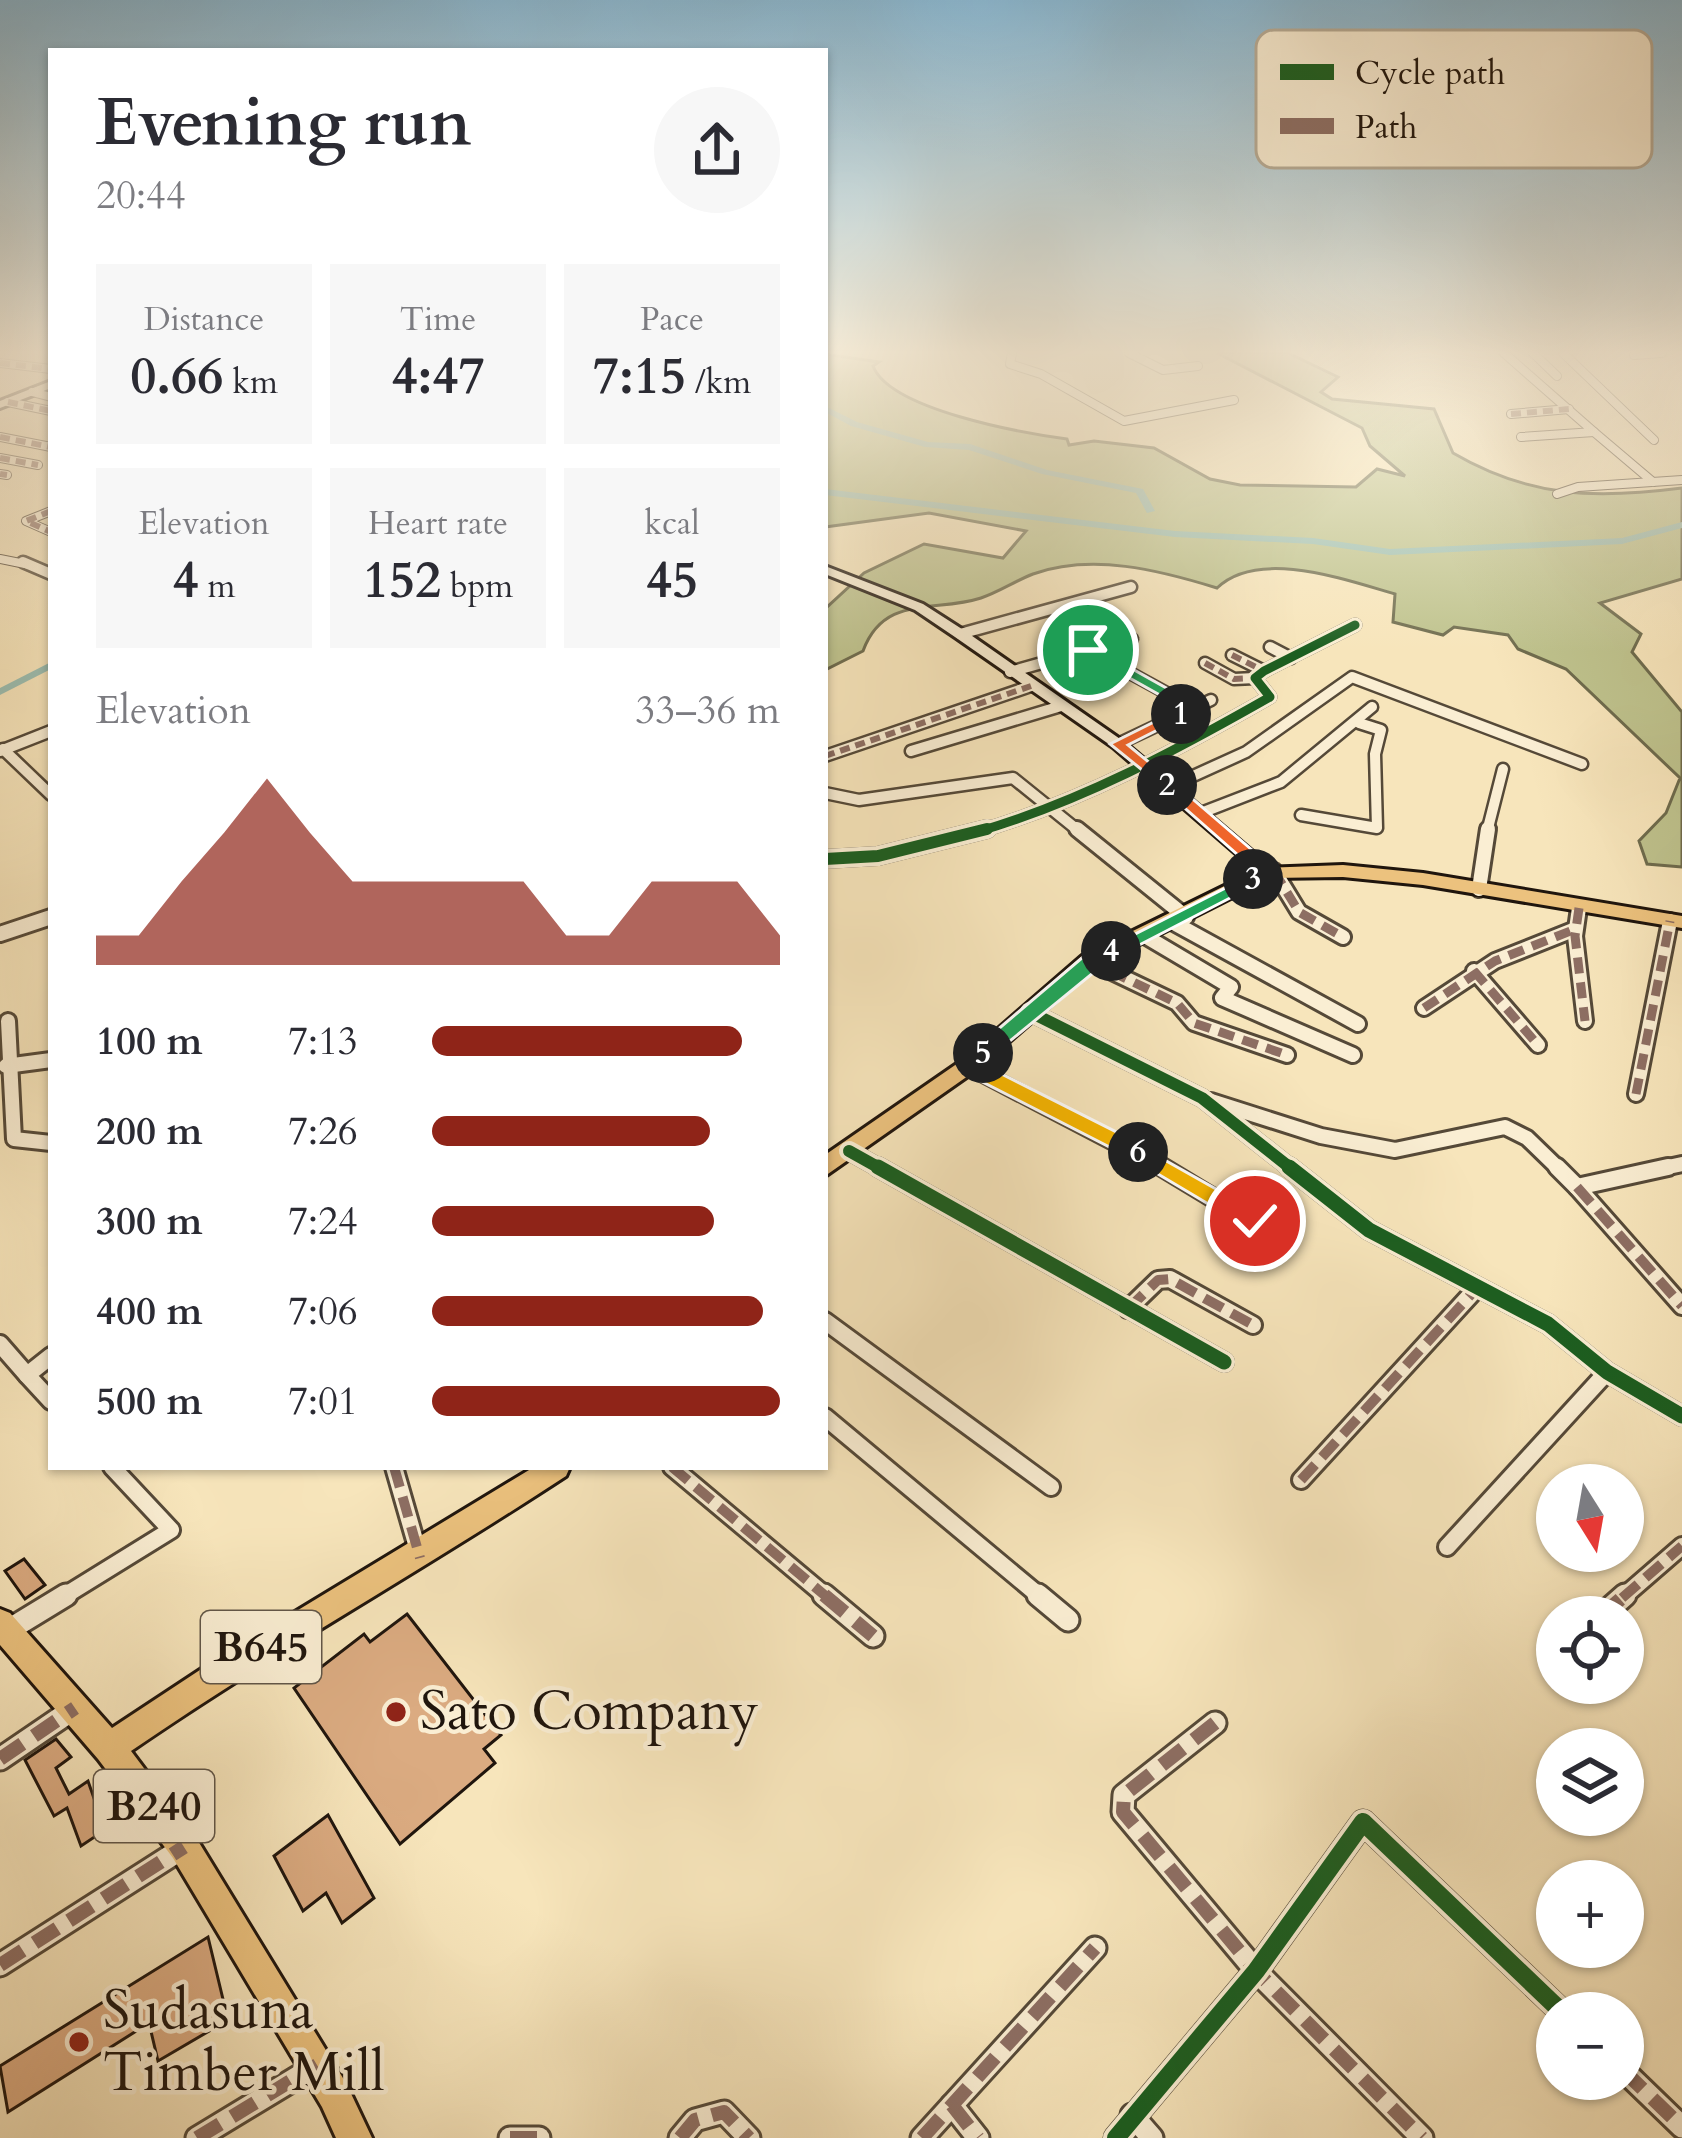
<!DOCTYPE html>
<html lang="en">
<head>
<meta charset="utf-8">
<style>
  :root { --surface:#fff; --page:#f7f7f7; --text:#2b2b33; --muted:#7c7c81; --accent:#8f2418 }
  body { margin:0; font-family:Cardo,serif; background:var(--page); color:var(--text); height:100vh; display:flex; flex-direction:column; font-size:45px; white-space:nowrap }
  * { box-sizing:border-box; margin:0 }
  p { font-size:39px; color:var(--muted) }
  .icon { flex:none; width:66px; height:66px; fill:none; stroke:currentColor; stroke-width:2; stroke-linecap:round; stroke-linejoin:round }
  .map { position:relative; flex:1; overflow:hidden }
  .panel { position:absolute; left:48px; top:48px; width:780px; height:1422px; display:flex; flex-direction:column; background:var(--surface); border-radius:0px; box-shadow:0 3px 9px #0004 }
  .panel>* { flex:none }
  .needle { width:78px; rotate:169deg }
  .buttons { position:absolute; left:1536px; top:1464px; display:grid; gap:24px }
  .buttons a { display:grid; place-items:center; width:108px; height:108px; border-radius:50%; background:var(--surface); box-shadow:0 3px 9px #0004; font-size:60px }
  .pin { position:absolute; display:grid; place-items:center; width:102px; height:102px; color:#fff; margin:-51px; border:6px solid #fff; border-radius:50%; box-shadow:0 3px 12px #0007 }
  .km { position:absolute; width:60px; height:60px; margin:-30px; border-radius:50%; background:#222; color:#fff; font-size:33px; line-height:60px; text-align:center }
  .round { display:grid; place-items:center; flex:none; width:126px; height:126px; border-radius:63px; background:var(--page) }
  .summary { display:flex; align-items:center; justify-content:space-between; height:204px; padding:0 48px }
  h1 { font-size:66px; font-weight:700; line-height:90px }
  .figures { display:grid; grid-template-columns:repeat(3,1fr); gap:18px; height:204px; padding:12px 48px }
  .figures div { display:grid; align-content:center; border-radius:0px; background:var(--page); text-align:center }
  .figures b { font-size:51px; font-weight:700 }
  .figures small { font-size:33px; font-weight:400 }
  .figures p { font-size:33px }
  .chart { height:336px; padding:24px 48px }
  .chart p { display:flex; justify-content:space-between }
  .chart svg { width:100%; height:216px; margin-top:12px; fill:var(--accent); opacity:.7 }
  ul { padding:0 48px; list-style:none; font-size:39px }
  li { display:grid; grid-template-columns:192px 144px 1fr; align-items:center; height:90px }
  li i { height:30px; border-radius:15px; background:var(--accent) }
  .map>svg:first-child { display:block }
</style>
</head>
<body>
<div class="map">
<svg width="1682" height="2138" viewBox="0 0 1682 2138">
  <rect width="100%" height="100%" fill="#f7e5bb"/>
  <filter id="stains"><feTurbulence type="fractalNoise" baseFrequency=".00167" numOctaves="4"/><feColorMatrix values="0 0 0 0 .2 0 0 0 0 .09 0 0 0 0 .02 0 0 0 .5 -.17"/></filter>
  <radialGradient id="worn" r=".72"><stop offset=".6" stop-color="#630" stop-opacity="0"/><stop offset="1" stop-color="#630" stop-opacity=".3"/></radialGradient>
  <!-- green -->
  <path fill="#bfc38e" stroke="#6f6c4e" stroke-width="3" d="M 1217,353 L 1288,353 L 1338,377 L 1321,392 L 1332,399 L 1434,409 L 1453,453 C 1530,498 1596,499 1682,488 L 1682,579 L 1600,603 L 1641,634 L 1632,652 L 1682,712 L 1682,867 L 1647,864 L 1639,841 L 1666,813 L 1680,778 L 1566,669 L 1518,649 L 1508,635 L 1454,627 L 1443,635 L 1393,622 L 1395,594 C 1346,580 1258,548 1217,588 C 1159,570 1092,553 1033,574 C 1015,581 999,592 981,598 C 935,613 884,594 863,651 L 825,670 L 825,609 L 864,573 L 924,544 L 1003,558 L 1026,531 L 929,513 L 825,527 L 825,354 L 879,362 L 873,366 C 890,410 1023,433 1067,439 L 1069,445 L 1094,441 L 1154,448 L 1210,479 L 1240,485 L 1356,487 L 1377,469 L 1405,476 L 1370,446 L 1362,428 Z"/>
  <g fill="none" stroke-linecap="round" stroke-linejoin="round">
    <!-- canal -->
    <g fill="#9dbfb2" fill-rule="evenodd">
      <path d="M 825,406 L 857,422 L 928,442 L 970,444 L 1047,470 L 1143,489 L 1155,511 L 1147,513 L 1136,493 L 1042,474 L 969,450 L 925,447 L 851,426 L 825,412 Z"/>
      <path d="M 825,489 L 1175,531 L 1313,538 L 1390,549 L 1622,538 L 1682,522 L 1682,528 L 1622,544 L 1390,555 L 1313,544 L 1175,537 L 825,495 Z"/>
      <path d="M 51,662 L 51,669 L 0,695 L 0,688 Z"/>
    </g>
  </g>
  <!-- building -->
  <g fill="#dbab81" stroke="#1f150d" stroke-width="3">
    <path d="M 24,1559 L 45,1585 L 25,1599 L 5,1571 Z"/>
    <path d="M 407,1614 L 501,1735 L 484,1749 L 495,1763 L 400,1844 L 294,1688 L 364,1634 L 370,1642 Z"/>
    <path d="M 56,1739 L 71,1757 L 56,1768 L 69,1794 L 88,1781 L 105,1830 L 81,1846 L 67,1808 L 54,1816 L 25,1760 Z"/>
    <path d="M 328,1815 L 374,1898 L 342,1923 L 326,1893 L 303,1911 L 274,1856 Z"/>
    <path d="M 208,1937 L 228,2020 L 158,2061 L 149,2023 L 8,2112 L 0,2066 Z"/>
  </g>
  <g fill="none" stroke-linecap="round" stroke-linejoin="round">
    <!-- street-far4 casing -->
    <g stroke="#554938" stroke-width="10">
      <g id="street-far4">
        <path d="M 1012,353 L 1010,364 L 1041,374 L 1124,421 L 1234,400"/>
        <path d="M 1129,353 L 1163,370 L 1198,366"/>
        <path d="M 1504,353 L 1594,432 L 1521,437"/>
        <path d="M 1533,353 L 1557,376"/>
        <path d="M 1563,353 L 1654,440"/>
        <path d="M 1634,355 L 1662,353"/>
        <path d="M 0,363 L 51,369"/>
        <path d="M 32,392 L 51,397"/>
        <path d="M 8,402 L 51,411"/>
        <path d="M 1511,414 L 1569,409"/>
        <path d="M 1594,432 L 1653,482"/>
        <path d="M 0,437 L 51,447"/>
        <path d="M 0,458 L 38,465"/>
        <path d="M 0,474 L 7,475"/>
        <path d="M 1557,494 L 1578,487 L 1682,480"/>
        <path d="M 51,511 L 26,521 L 51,532"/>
        <path d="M 0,559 L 30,565"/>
      </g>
    </g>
    <!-- street-far3 casing -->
    <g stroke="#554938" stroke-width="15">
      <g id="street-far3">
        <path d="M 23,562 L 51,574"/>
        <path d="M 960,634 L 1131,587"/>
        <path d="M 1270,647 L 1291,658"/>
        <path d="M 1088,650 L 1132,639"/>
        <path d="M 1232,655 L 1264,671"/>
        <path d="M 1205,663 L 1234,679 L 1255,678"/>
        <path d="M 1010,672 L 1088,650 L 1194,708"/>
        <path d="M 1118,744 L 1211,700"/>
        <path d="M 3,749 L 51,795"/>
        <path d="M 0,751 L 51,731"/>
        <path d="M 911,751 L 1061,706"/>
        <path d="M 825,756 L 1031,686"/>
        <path d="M 1169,787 L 1246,752 L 1352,677 L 1582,764"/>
        <path d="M 825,793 L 859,800 L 1013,778 L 1080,832"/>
        <path d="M 1201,813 L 1281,782 L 1372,707"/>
        <path d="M 1301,815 L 1377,828 L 1375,754 L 1381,730 L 1359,723"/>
        <path d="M 977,832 C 1080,802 1177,750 1270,697 L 1255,678 L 1264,671 L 1355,625"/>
        <path d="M 1487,832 L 1503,769"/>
      </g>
    </g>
    <!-- street-far2 casing -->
    <g stroke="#554938" stroke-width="20">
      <g id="street-far2">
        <path d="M 1077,829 L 1186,917"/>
        <path d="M 825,859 L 878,856 L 987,829"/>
        <path d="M 1274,871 L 1299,912 L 1343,937"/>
        <path d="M 1479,889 L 1488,829"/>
        <path d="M 1579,908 L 1575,936 L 1585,1021"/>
        <path d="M 1174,923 L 1358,1024"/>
        <path d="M 0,934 L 51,917"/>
        <path d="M 1145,936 L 1231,987 L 1222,998 L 1353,1055"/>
        <path d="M 1089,961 L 1177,1003 L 1194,1023 L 1287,1055"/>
        <path d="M 1474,971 L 1538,1045"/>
        <path d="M 1424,1008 L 1495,961 L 1573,930"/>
        <path d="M 1030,1012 L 1202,1098 L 1293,1170"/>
        <path d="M 8,1021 L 14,1139 L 51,1143"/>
        <path d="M 6,1066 L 51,1060"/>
        <path d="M 968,1066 L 1167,1170"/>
        <path d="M 1636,1094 L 1670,921"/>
        <path d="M 1211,1101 L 1321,1136 L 1395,1150 L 1505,1127 L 1527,1138 L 1560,1170"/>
        <path d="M 849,1151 L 883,1170"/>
        <path d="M 1654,1170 L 1682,1164"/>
      </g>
    </g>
    <!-- street-far1 casing -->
    <g stroke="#554938" stroke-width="22">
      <g id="street-far1">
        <path d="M 878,1167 L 1224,1362"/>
        <path d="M 1162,1167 L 1271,1233"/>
        <path d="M 1289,1167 L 1369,1230 L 1548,1324 L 1607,1372 L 1682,1416"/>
        <path d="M 1557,1167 L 1577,1187 L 1668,1167"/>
        <path d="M 1577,1187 L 1682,1306"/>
        <path d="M 1128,1309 L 1158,1280 L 1170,1279 L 1253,1325"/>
        <path d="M 825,1321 L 1051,1487"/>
        <path d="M 0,1344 L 27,1375"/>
        <path d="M 51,1356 L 27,1375 L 51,1401"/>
        <path d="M 825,1417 L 1042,1598"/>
        <path d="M 394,1467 L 419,1554"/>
        <path d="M 672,1467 L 828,1598"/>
        <path d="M 1301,1480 L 1476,1289"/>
        <path d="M 1447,1547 L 1607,1372"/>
        <path d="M 61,1598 L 171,1530 L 112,1467"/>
        <path d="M 1622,1598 L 1682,1546"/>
      </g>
    </g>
    <!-- street casing -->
    <g stroke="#554938" stroke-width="27">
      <g id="street">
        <path d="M 824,1595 L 873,1636"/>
        <path d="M 1038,1595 L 1068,1620"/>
        <path d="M 1600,1617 L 1625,1595"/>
        <path d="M 7,1631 L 66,1595"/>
        <path d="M 1215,1723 L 1124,1795 L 1123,1812 L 1256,1971 L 1422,2138"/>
        <path d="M 0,1759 L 75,1708"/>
        <path d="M 0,1965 L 183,1848"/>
        <path d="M 1623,2070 L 1682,2127"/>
        <path d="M 952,2105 L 978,2138"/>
        <path d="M 1132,2115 L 1152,2138"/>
        <path d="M 197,2138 L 316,2066"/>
        <path d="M 510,2138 L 539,2138"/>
        <path d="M 680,2138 L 695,2120 L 724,2112 L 749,2138"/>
        <path d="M 922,2138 L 1095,1948"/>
        <path d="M 1116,2138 L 1256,1971 L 1363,1822 L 1563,2013"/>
      </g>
    </g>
    <!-- secondary casing -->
    <g stroke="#1f150d" stroke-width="6">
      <g id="secondary">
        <path d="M 51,381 L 51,388 L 0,408 L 0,401 Z"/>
        <path d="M 825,566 L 923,604 L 965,631 L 1123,741 L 1273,869 L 1275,872 L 1273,875 L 1261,875 L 1113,747 L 955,637 L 915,610 L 825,574 Z"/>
      </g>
    </g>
    <!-- primary casing -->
    <g stroke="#1f150d" stroke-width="6">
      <g id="primary">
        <path d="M 1343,865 L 1423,873 L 1682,916 L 1682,928 L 1423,885 L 1343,877 L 1270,878 L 1096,966 L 975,1071 L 825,1176 L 825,1155 L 961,1061 L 1082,956 L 1261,868 Z"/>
        <path d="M 534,1467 L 570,1467 L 566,1476 C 423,1570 272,1654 131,1751 L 195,1836 L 346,2083 L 372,2138 L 336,2138 L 322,2107 L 173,1858 L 98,1759 L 0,1645 L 0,1609 L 10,1613 L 112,1728 L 209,1664 Z"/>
      </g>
    </g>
    <!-- street-far4 -->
    <use href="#street-far4" stroke="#faeed3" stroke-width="8"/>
    <!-- street-far3 -->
    <use href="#street-far3" stroke="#faeed3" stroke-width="10"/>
    <!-- street-far2 -->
    <use href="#street-far2" stroke="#faeed3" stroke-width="14"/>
    <!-- street-far1 -->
    <use href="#street-far1" stroke="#faeed3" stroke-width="16"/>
    <!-- street -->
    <use href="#street" stroke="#faeed3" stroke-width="21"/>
    <!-- secondary -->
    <use href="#secondary" fill="#faeed3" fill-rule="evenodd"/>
    <!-- primary -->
    <use href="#primary" fill="#ecc27e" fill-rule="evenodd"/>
    <!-- quiet-far3 -->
    <g stroke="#8d6e63" stroke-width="6" stroke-dasharray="10 6" stroke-linecap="butt">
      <path d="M 0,363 L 51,369"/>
      <path d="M 8,402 L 51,411"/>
      <path d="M 1511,414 L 1569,409"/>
      <path d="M 0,437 L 51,447"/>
      <path d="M 0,458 L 38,465"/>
      <path d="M 0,474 L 7,475"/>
      <path d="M 51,511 L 26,521 L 51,532"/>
      <path d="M 1088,650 L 1132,639"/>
      <path d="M 1232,655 L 1264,671"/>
      <path d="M 1205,663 L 1234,679 L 1255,678"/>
      <path d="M 825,756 L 1031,686"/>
    </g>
    <!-- quiet-far2 -->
    <g stroke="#8d6e63" stroke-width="9" stroke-dasharray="16 9" stroke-linecap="butt">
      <path d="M 1274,871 L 1299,912 L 1343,937"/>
      <path d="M 1579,908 L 1575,936 L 1585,1021"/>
      <path d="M 1089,961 L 1177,1003 L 1194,1023 L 1287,1055"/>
      <path d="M 1474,971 L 1538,1045"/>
      <path d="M 1424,1008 L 1495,961 L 1573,930"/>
      <path d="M 968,1066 L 1167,1170"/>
      <path d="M 1636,1094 L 1670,921"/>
    </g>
    <!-- quiet-far1 -->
    <g stroke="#8d6e63" stroke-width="10" stroke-dasharray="21 10" stroke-linecap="butt">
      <path d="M 1162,1167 L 1271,1233"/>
      <path d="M 1577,1187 L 1682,1306"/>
      <path d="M 1128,1309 L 1158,1280 L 1170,1279 L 1253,1325"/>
      <path d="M 394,1467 L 420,1558"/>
      <path d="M 672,1467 L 828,1598"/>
      <path d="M 1301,1480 L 1476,1289"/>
      <path d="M 1622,1598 L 1682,1546"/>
    </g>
    <!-- quiet -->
    <g stroke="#8d6e63" stroke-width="14" stroke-dasharray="27 14" stroke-linecap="butt">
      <path d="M 824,1595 L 873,1636"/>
      <path d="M 1600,1617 L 1625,1595"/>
      <path d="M 1215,1723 L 1124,1795 L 1123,1812 L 1256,1971 L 1422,2138"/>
      <path d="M 0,1759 L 75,1708"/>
      <path d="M 0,1965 L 184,1847"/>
      <path d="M 1623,2070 L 1682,2127"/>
      <path d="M 952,2105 L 978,2138"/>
      <path d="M 197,2138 L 317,2065"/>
      <path d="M 510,2138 L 539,2138"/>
      <path d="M 680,2138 L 695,2120 L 724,2112 L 749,2138"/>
      <path d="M 922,2138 L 1095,1948"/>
    </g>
    <!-- cycleway-far3 casing -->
    <g stroke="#faeed3" stroke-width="15">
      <path id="cycleway-far3" d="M 977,832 C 1080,802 1177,750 1270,697 L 1255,678 L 1264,671 L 1355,625"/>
    </g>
    <!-- cycleway-far2 casing -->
    <g stroke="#faeed3" stroke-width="20">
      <g id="cycleway-far2">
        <path d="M 825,859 L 878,856 L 987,829"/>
        <path d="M 1030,1012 L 1202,1098 L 1293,1170"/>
        <path d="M 849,1151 L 883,1170"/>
      </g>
    </g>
    <!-- cycleway-far1 casing -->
    <g stroke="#faeed3" stroke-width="22">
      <g id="cycleway-far1">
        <path d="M 878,1167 L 1224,1362"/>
        <path d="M 1289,1167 L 1369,1230 L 1548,1324 L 1607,1372 L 1682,1416"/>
      </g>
    </g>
    <!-- cycleway casing -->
    <g stroke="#faeed3" stroke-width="26">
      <path id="cycleway" d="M 1116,2138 L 1256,1971 L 1363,1822 L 1563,2013"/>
    </g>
    <!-- cycleway-far3 -->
    <use href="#cycleway-far3" stroke="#1b5e20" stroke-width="9"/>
    <!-- cycleway-far2 -->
    <use href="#cycleway-far2" stroke="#1b5e20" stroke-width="12"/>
    <!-- cycleway-far1 -->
    <use href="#cycleway-far1" stroke="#1b5e20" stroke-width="15"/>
    <!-- cycleway -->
    <use href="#cycleway" stroke="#1b5e20" stroke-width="18"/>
  </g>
  <!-- sky -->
  <linearGradient id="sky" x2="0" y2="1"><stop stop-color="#8ab8d2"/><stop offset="0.54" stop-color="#fbf3e0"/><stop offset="1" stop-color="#fbf3e0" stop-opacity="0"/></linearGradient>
  <rect width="1682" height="652" fill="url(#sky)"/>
  <!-- split-1 -->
  <path fill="#22a559" stroke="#fff" stroke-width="3" d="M 1083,647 L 1093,647 L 1202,708 L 1176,718 L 1183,708 L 1083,652 Z"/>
  <!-- split-2 -->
  <path fill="#f0652b" stroke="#fff" stroke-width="3" d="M 1176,711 L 1189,714 L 1128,745 L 1173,782 L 1167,790 L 1110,744 Z"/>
  <!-- split-3 -->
  <path fill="#f0652b" stroke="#fff" stroke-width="3" d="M 1162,782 L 1173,782 L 1273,868 L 1273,875 L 1247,883 L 1247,876 L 1256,871 L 1162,788 Z"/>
  <!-- split-4 -->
  <path fill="#22a559" stroke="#fff" stroke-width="3" d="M 1253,874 L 1259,883 L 1118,956 L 1102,951 Z"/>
  <!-- split-5 -->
  <path fill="#22a559" stroke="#fff" stroke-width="3" d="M 1105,947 L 1120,951 L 989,1058 L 976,1058 L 976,1048 L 1083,957 Z"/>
  <!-- split-6 -->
  <path fill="#f5b400" stroke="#fff" stroke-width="3" d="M 983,1046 L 992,1053 L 982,1064 L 1146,1147 L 1146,1158 L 1131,1158 L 961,1071 L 961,1061 Z"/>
  <!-- split-7 -->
  <path fill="#f5b400" stroke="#fff" stroke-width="3" d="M 1138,1145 L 1262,1215 L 1262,1227 L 1247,1227 L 1131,1158 L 1131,1147 Z"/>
  <!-- markers -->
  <g fill="#8f2418" stroke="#faeed3" stroke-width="4.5">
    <circle cx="396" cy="1712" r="12"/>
    <circle cx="79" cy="2042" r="12"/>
  </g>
  <g text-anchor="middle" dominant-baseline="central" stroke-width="9" stroke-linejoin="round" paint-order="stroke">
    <!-- shield labels -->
    <g fill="#faeed3" stroke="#615648" stroke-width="3">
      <rect x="201" y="1611" width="120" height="72" rx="9"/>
      <rect x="94" y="1770" width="120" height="72" rx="9"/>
    </g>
    <g font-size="42" font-weight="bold" fill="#1f150d">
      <text x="261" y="1647">B645</text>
      <text x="154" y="1806">B240</text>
    </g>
    <!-- near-poi labels -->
    <g font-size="54" fill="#1f150d" stroke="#faeed3" text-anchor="start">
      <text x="420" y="1712">Sato Company</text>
      <text x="103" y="2011">Sudasuna<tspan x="103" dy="62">Timber Mill</tspan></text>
    </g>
  </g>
  <!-- legend -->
  <rect x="1256" y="30" width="396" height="138" rx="18" fill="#faeed3" stroke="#b8ad98" stroke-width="3"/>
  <rect x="1280" y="64" width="54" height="16" fill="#1b5e20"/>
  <rect x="1280" y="118" width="54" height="16" fill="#8d6e63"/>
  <g font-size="33" fill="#1f150d">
    <text x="1355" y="84">Cycle path</text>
    <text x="1355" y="138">Path</text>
  </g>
  <rect width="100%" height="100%" filter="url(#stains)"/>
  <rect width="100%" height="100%" fill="url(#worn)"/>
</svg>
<div class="buttons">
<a><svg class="needle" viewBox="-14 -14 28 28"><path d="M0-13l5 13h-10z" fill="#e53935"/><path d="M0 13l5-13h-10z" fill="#7c7c81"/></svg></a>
<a><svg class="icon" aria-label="locate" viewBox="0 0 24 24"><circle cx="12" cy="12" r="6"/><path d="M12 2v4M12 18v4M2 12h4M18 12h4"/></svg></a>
<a><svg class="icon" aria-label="layers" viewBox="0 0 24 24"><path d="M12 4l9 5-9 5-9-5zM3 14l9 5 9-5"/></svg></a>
<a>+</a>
<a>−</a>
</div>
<div class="pin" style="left:1088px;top:650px;background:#1e9e55"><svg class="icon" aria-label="arrive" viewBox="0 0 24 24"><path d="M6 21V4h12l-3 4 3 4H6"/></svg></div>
<div class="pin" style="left:1255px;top:1221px;background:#d93025"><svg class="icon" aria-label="check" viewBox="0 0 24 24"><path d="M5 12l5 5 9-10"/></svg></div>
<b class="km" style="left:1181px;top:714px">1</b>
<b class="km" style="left:1167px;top:785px">2</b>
<b class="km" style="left:1253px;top:879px">3</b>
<b class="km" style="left:1111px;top:951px">4</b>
<b class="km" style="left:983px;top:1053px">5</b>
<b class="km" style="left:1138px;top:1152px">6</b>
<section class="panel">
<div class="summary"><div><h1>Evening run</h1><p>20:44</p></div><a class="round"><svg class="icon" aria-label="share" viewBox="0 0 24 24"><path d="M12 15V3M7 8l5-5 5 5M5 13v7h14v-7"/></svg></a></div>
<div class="figures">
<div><p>Distance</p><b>0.66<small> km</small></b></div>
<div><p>Time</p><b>4:47</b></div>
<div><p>Pace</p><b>7:15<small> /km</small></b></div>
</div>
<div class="figures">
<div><p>Elevation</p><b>4<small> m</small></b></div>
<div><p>Heart rate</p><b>152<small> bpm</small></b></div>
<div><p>kcal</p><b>45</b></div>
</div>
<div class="chart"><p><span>Elevation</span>33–36 m</p>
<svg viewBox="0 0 160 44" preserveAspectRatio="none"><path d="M0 44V38L10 38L20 27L30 17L40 6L50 17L60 27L70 27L80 27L90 27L100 27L110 38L120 38L130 27L140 27L150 27L160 38V44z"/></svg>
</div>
<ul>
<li><b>100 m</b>7:13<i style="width:89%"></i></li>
<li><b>200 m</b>7:26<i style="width:80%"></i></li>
<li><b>300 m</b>7:24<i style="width:81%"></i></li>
<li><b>400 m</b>7:06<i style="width:95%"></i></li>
<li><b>500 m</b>7:01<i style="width:100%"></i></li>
</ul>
</section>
</div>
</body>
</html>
